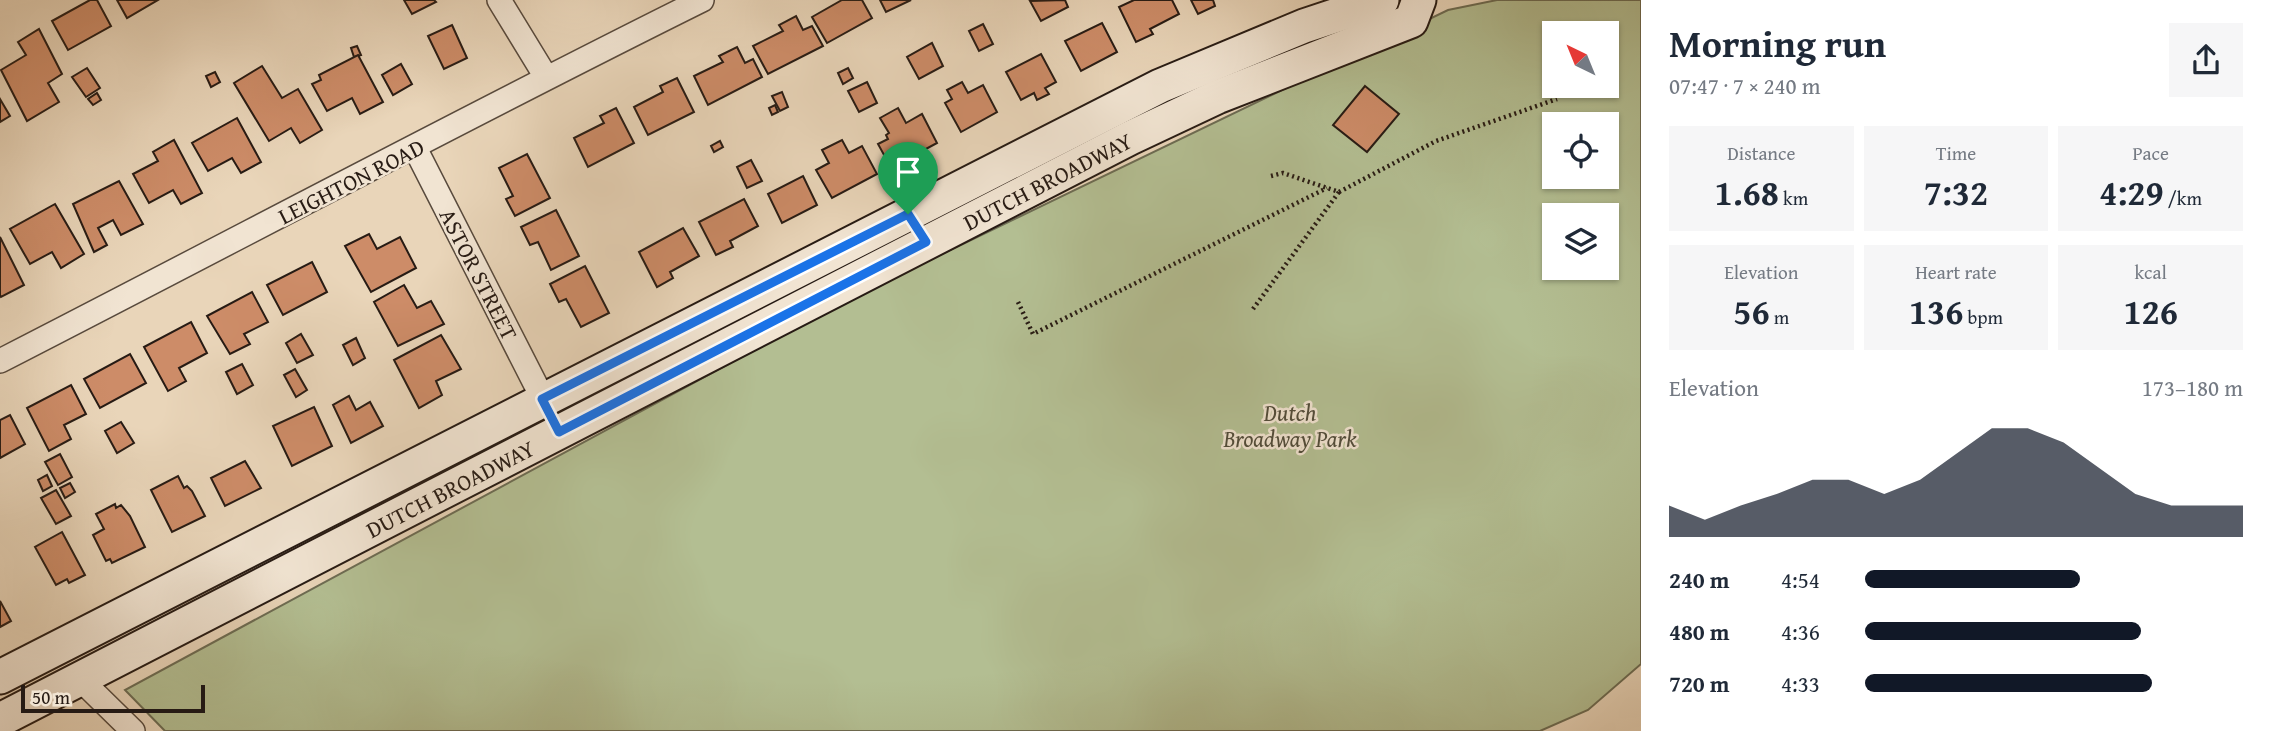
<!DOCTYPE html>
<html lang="en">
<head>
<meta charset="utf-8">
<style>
  :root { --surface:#fff; --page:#f6f6f7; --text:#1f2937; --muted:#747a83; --accent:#111827 }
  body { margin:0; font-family:"Gentium Book Plus",serif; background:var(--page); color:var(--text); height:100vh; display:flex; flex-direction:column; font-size:26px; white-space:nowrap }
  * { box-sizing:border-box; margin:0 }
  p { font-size:23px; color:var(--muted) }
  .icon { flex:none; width:38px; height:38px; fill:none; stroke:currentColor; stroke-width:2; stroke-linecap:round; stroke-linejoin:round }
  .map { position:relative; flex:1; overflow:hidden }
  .details { display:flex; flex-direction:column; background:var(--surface); width:630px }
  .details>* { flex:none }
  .needle { width:46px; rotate:317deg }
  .tools { position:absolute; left:1542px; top:21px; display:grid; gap:14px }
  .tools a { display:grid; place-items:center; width:77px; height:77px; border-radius:0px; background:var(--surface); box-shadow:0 2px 5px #0004; font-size:35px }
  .scale { position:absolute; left:21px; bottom:18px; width:184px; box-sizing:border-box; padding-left:7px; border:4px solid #271b14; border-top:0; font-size:19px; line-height:24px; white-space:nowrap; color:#271b14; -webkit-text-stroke:5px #f1e4d2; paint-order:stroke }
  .pin { position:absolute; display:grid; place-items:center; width:60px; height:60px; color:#fff; margin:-72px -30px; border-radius:50% 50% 50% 0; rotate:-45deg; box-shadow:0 0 7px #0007 }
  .pin .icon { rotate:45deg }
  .round { display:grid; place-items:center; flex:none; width:74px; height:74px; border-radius:0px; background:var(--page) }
  .overview { display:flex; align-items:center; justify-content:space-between; height:119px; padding:0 28px }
  h1 { font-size:38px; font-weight:800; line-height:52px }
  .stats { display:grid; grid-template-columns:repeat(3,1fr); gap:10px; height:119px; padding:7px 28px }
  .stats div { display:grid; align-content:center; border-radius:0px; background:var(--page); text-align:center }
  .stats b { font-size:35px; font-weight:800 }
  .stats small { font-size:19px; font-weight:400 }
  .stats p { font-size:19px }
  .chart { height:196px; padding:14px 28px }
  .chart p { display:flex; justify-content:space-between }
  .chart svg { width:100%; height:126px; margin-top:7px; fill:var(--accent); opacity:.7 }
  ul { padding:0 28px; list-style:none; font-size:23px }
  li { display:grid; grid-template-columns:112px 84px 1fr; align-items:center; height:52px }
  li i { height:18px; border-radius:9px; background:var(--accent) }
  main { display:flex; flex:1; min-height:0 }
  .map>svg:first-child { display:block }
</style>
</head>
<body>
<main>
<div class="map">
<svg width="1641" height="731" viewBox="0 0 1641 731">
  <rect width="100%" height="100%" fill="#e9d5b9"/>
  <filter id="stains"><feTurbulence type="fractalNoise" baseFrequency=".00286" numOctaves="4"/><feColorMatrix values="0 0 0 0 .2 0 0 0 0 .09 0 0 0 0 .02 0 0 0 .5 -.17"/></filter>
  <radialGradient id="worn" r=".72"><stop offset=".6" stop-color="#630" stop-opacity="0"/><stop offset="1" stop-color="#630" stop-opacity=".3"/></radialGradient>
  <!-- green -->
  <path fill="#b3be92" stroke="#6d6c53" stroke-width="2" fill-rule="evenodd" d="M 1497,0 L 1641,0 L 1641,664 L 1588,710 L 1540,731 L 165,731 L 125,690 L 849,299 L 1448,10 ZM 1554,33 L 1606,33 L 1606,86 L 1554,86 ZM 1554,124 L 1606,124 L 1606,177 L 1554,177 ZM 1554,215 L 1606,215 L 1606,268 L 1554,268 Z"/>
  <!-- building -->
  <g fill="#cd8c68" stroke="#271b14" stroke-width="2">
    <path d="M 90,0 L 97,0 L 111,26 L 68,50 L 52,21 Z"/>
    <path d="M 117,0 L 158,0 L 127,18 Z"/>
    <path d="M 404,0 L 434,0 L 436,2 L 412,14 Z"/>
    <path d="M 842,0 L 862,0 L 872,18 L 827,43 L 812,17 Z"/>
    <path d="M 880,0 L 911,0 L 886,12 Z"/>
    <path d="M 1065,0 L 1068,7 L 1041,21 L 1030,1 Z"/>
    <path d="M 1134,0 L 1172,0 L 1179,14 L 1150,29 L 1153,34 L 1136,42 L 1119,7 Z"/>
    <path d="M 1191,0 L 1213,0 L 1215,6 L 1198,14 Z"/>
    <path d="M 796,16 L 803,30 L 812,26 L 823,46 L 768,74 L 753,46 L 783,31 L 779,25 Z"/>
    <path d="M 1102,23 L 1117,52 L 1081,71 L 1065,41 Z"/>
    <path d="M 983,24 L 993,44 L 979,51 L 969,31 Z"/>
    <path d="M 452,25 L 467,58 L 444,69 L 428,36 Z"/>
    <path d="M 39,29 L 62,74 L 48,83 L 59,102 L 27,121 L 1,70 L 26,55 L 18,42 Z"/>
    <path d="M 932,43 L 943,66 L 919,79 L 907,57 Z"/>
    <path d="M 357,46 L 361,55 L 354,57 L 351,48 Z"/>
    <path d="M 737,47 L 745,63 L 753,59 L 762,77 L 708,105 L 694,76 L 723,62 L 719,56 Z"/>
    <path d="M 1041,54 L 1056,82 L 1045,88 L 1049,94 L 1037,100 L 1034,93 L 1021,100 L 1006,72 Z"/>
    <path d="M 358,55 L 383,102 L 360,114 L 352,98 L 327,111 L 312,84 L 321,80 L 319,75 Z"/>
    <path d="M 401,64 L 412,84 L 393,95 L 382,75 Z"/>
    <path d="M 262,66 L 282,98 L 298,89 L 322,130 L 300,143 L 291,128 L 269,141 L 234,83 Z"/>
    <path d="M 87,68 L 100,88 L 86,97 L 72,77 Z"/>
    <path d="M 848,68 L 853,78 L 843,84 L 838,73 Z"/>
    <path d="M 215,72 L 220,82 L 211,87 L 206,76 Z"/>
    <path d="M 677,78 L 694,112 L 648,135 L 634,107 L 663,92 L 660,86 Z"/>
    <path d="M 867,82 L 877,103 L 859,112 L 848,91 Z"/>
    <path d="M 962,82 L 968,93 L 983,85 L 997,112 L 961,132 L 945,103 L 952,99 L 947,90 Z"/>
    <path d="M 1365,86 L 1399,114 L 1367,152 L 1333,125 Z"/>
    <path d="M 782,92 L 788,107 L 780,111 L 772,96 Z"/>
    <path d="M 97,93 L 101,100 L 93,105 L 88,99 Z"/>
    <path d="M 0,99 L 10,116 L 0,122 Z"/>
    <path d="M 775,105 L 778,112 L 772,115 L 769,108 Z"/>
    <path d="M 616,108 L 634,143 L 588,167 L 574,138 L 604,123 L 600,116 Z"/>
    <path d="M 898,108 L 906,123 L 922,114 L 937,143 L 900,163 L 899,159 L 889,164 L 878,144 L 888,139 L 886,135 L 889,133 L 880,118 Z"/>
    <path d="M 237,118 L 261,162 L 241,173 L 232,158 L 208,171 L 192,143 Z"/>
    <path d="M 174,140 L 202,193 L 181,204 L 173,190 L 149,203 L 133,174 L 158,161 L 153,152 Z"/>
    <path d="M 842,140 L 849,153 L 862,146 L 877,174 L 832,198 L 816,170 L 829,163 L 822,150 Z"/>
    <path d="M 720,141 L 723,147 L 714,152 L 711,146 Z"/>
    <path d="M 527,154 L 550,198 L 515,216 L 506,199 L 513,196 L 499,168 Z"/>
    <path d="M 751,160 L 762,181 L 747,188 L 737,167 Z"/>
    <path d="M 803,176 L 817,205 L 782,223 L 768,194 Z"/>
    <path d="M 119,181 L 143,224 L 121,235 L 113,220 L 98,228 L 107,245 L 94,252 L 73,204 Z"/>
    <path d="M 744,199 L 758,226 L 730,241 L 733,247 L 716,255 L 699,222 Z"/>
    <path d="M 55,204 L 84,254 L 61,268 L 52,252 L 30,264 L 10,229 Z"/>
    <path d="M 556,210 L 579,256 L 551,270 L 538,242 L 530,245 L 521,227 Z"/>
    <path d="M 683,228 L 699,256 L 670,272 L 673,278 L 657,287 L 639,252 Z"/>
    <path d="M 369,234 L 377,249 L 400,237 L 416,268 L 371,292 L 345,246 Z"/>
    <path d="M 0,237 L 24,285 L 1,297 L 0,295 Z"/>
    <path d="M 312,262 L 327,292 L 283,315 L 267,285 Z"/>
    <path d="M 585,266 L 609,313 L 581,327 L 566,299 L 559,302 L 550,284 Z"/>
    <path d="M 404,285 L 417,308 L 431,301 L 444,324 L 398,346 L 374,302 Z"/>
    <path d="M 252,292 L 268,322 L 244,334 L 250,344 L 230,354 L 207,316 Z"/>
    <path d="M 191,322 L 207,353 L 179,368 L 186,381 L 168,391 L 144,347 Z"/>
    <path d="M 301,334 L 313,355 L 297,363 L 286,343 Z"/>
    <path d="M 441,335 L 461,369 L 436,381 L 442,395 L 419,408 L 394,360 Z"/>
    <path d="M 356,338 L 365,358 L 353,365 L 343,345 Z"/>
    <path d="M 130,354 L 146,383 L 100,408 L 84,379 Z"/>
    <path d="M 242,364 L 253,385 L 237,394 L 226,372 Z"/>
    <path d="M 295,369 L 307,390 L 296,397 L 284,375 Z"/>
    <path d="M 71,385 L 86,414 L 64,425 L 71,439 L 49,451 L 27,408 Z"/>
    <path d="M 349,396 L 356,410 L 370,402 L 383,426 L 351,443 L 333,405 Z"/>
    <path d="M 314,407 L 332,446 L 292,466 L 273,426 Z"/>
    <path d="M 10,415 L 25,444 L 0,458 L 0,420 Z"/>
    <path d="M 121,422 L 134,443 L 117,453 L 105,431 Z"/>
    <path d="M 60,454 L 72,477 L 58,485 L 45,462 Z"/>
    <path d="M 245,461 L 261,488 L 225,506 L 211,478 Z"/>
    <path d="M 47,475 L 52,486 L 43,491 L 38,480 Z"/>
    <path d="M 178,476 L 184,488 L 187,486 L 192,491 L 205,516 L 172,532 L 151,490 Z"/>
    <path d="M 70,483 L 75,492 L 65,498 L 60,488 Z"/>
    <path d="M 56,490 L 71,516 L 56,524 L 41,498 Z"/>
    <path d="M 115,504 L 116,508 L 121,505 L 130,516 L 145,547 L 112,563 L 110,559 L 106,561 L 93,535 L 104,529 L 96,514 Z"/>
    <path d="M 62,532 L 85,575 L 69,583 L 67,579 L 56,585 L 35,547 Z"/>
    <path d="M 0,601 L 11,621 L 0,627 Z"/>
  </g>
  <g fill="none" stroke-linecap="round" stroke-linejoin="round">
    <!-- minor casing -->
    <g stroke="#584a3d" stroke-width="26">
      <g id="minor">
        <path d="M 499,0 L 546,77"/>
        <path d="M 415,148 L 543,399"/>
        <path d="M 0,361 C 234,241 466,117 702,0"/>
        <path d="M 81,680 L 133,731"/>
      </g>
    </g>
    <!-- secondary casing -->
    <g stroke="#271b14" stroke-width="37">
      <g id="secondary">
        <path d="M 0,677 L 1160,86 L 1304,26 L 1382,0"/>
        <path id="s1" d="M 0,720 L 1130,138 L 1217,97 L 1411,21 L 1419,0"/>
      </g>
    </g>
    <!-- path -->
    <g stroke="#271b14" stroke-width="4.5" stroke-dasharray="2 3.5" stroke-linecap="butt">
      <path d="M 1271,176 L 1283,173 L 1339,192 L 1436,141 L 1557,99"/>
      <path d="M 1018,302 L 1033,334 L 1327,188"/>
      <path d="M 1253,309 L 1339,192"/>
    </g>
    <!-- minor -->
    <use href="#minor" stroke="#f1e4d2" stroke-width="23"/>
    <!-- secondary -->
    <use href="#secondary" stroke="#f1e4d2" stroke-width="33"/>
  </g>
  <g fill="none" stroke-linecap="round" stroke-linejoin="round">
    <!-- route casing -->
    <g stroke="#fff" stroke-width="14">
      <path id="route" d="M 908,214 L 926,242 L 559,432 L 542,399 Z"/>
    </g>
    <!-- route -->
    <use href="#route" stroke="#1a73e8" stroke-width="9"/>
  </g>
  <g text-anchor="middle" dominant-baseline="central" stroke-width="5" stroke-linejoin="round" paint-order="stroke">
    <!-- street labels -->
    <g font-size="23" fill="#271b14" stroke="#f1e4d2">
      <text transform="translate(351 181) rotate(-27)">LEIGHTON ROAD</text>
      <text stroke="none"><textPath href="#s1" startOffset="1178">DUTCH BROADWAY</textPath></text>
      <text transform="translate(479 274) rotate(63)">ASTOR STREET</text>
      <text stroke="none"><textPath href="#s1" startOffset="506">DUTCH BROADWAY</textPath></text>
    </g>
    <!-- park labels -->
    <g font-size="23" font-style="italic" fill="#514c3a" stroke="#f1e4d2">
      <text x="1290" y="412">Dutch<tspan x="1290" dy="26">Broadway Park</tspan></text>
    </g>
  </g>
  <rect width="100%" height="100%" filter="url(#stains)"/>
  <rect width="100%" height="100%" fill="url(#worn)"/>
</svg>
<div class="tools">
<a><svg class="needle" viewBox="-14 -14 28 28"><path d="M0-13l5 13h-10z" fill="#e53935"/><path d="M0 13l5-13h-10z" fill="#747a83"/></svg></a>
<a><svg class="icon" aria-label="locate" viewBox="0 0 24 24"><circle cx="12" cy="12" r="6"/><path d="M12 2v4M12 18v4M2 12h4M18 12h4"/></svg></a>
<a><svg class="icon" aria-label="layers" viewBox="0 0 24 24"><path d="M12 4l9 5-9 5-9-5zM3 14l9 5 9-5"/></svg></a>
</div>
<div class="scale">50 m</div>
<div class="pin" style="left:908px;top:214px;background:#1e9e55"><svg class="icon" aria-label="arrive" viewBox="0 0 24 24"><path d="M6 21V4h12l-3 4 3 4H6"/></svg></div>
</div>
<section class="details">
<div class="overview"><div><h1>Morning run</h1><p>07:47 · 7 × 240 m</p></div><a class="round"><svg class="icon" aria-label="share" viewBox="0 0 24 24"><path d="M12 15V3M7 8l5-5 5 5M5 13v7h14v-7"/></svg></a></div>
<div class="stats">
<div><p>Distance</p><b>1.68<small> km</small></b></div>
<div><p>Time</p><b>7:32</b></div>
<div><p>Pace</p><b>4:29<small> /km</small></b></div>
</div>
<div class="stats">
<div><p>Elevation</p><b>56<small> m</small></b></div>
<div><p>Heart rate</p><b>136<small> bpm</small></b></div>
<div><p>kcal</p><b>126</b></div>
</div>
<div class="chart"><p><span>Elevation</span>173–180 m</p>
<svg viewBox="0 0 160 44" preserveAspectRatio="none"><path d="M0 44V33L10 38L20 33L30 29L40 24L50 24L60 29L70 24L80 15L90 6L100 6L110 11L120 20L130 29L140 33L150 33L160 33V44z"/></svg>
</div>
<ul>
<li><b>240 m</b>4:54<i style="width:57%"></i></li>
<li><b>480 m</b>4:36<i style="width:73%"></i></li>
<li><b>720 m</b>4:33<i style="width:76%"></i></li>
</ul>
</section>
</main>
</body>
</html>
